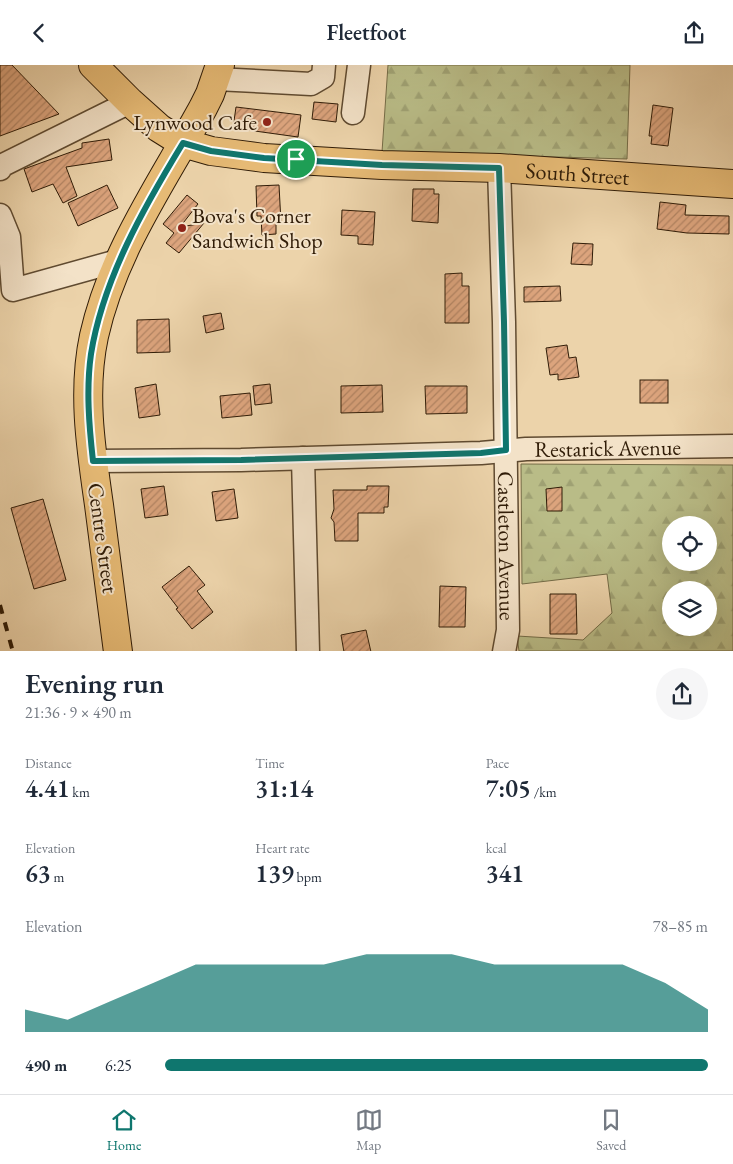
<!DOCTYPE html>
<html lang="en">
<head>
<meta charset="utf-8">
<style>
  :root { --surface:#fff; --page:#f6f6f7; --text:#1f2937; --muted:#747a83; --line:#e0e1e3; --accent:#0f766e }
  body { margin:0; font-family:"EB Garamond",serif; background:var(--page); color:var(--text); height:100vh; display:flex; flex-direction:column; font-size:19px; white-space:nowrap }
  * { box-sizing:border-box; margin:0 }
  p { font-size:16px; color:var(--muted) }
  .icon { flex:none; width:28px; height:28px; fill:none; stroke:currentColor; stroke-width:2; stroke-linecap:round; stroke-linejoin:round }
  .map { position:relative; height:586px; overflow:hidden }
  .details { display:flex; flex-direction:column; background:var(--surface); flex:1 }
  .details>* { flex:none }
  .fabs { position:absolute; left:662px; top:451px; display:grid; gap:10px }
  .fabs a { display:grid; place-items:center; width:55px; height:55px; border-radius:50%; background:var(--surface); box-shadow:0 5px 20px #0002; font-size:25px }
  .pin { position:absolute; display:grid; place-items:center; width:42px; height:42px; color:#fff; margin:-21px; border:2px solid #fff; border-radius:50%; box-shadow:0 1px 5px #0007 }
  .round { display:grid; place-items:center; flex:none; width:52px; height:52px; border-radius:26px; background:var(--page) }
  .head { display:flex; align-items:center; justify-content:space-between; height:85px; padding:0 25px }
  h1 { font-size:28px; font-weight:600; line-height:38px }
  .metrics { display:grid; grid-template-columns:repeat(3,1fr); gap:8px; height:85px; padding:5px 25px }
  .metrics div { display:grid; align-content:center }
  .metrics b { font-size:25px; font-weight:600 }
  .metrics small { font-size:14px; font-weight:400 }
  .metrics p { font-size:14px }
  .chart { height:140px; padding:10px 25px }
  .chart p { display:flex; justify-content:space-between }
  .chart svg { width:100%; height:90px; margin-top:5px; fill:var(--accent); opacity:.7 }
  ul { padding:0 25px; list-style:none; font-size:16px }
  li { display:grid; grid-template-columns:80px 60px 1fr; align-items:center; height:38px }
  li i { height:12px; border-radius:6px; background:var(--accent) }
  header { display:flex; justify-content:space-between; align-items:center; height:65px; padding:0 25px; background:var(--surface); font-size:22px; font-weight:600 }
  .menu { display:flex; justify-content:space-around; align-items:center; height:70px; border-top:1px solid var(--line); background:var(--surface); font-size:14px; color:var(--muted) }
  .menu a { display:grid; justify-items:center; gap:2px }
  .menu .active { color:var(--accent) }
  .map>svg:first-child { display:block }
</style>
</head>
<body>
<header><svg class="icon" aria-label="back" viewBox="0 0 24 24"><path d="M15 5l-7 7 7 7"/></svg>Fleetfoot<svg class="icon" aria-label="share" viewBox="0 0 24 24"><path d="M12 15V3M7 8l5-5 5 5M5 13v7h14v-7"/></svg></header>
<div class="map">
<svg width="733" height="587" viewBox="0 0 733 587">
  <defs>
    <pattern id="forest-firs" width="22" height="20" patternUnits="userSpaceOnUse" patternTransform="scale(1.25)"><rect width="22" height="20" fill="#b9bc87"/><path d="M5 1l3.5 6h-7zM16 11l3.5 6h-7z" fill="#9fa173"/></pattern>
    <pattern id="building-hatch" width="6" height="6" patternUnits="userSpaceOnUse" patternTransform="scale(1.25)"><rect width="6" height="6" fill="#dca47d"/><path d="M-1 1l2-2M0 6l6-6M5 7l2-2" fill="none" stroke="#b38564"/></pattern>
  </defs>
  <rect width="100%" height="100%" fill="#ecd3aa"/>
  <filter id="stains"><feTurbulence type="fractalNoise" baseFrequency=".004" numOctaves="4"/><feColorMatrix values="0 0 0 0 .2 0 0 0 0 .09 0 0 0 0 .02 0 0 0 .5 -.17"/></filter>
  <radialGradient id="worn" r=".72"><stop offset=".6" stop-color="#630" stop-opacity="0"/><stop offset="1" stop-color="#630" stop-opacity=".3"/></radialGradient>
  <!-- forest -->
  <g fill="url(#forest-firs)" stroke="#746c47" fill-rule="evenodd">
    <path d="M 388,0 L 630,0 L 627,94 L 382,87 Z"/>
    <path d="M 521,399 L 733,400 L 733,586 L 519,586 L 517,571 L 583,575 L 612,548 L 607,509 L 522,519 ZM 671,460 L 709,460 L 709,498 L 671,498 ZM 671,525 L 709,525 L 709,562 L 671,562 Z"/>
  </g>
  <!-- building -->
  <g fill="url(#building-hatch)" stroke="#301c07">
    <path d="M 0,0 L 12,0 L 59,49 L 0,71 Z"/>
    <path d="M 314,37 L 338,39 L 336,57 L 312,54 Z"/>
    <path d="M 653,40 L 673,43 L 668,81 L 651,79 L 652,71 L 649,71 Z"/>
    <path d="M 236,42 L 301,50 L 298,72 L 233,63 Z"/>
    <path d="M 109,74 L 112,95 L 66,102 L 77,131 L 63,138 L 53,119 L 32,127 L 24,104 L 82,83 L 82,78 Z"/>
    <path d="M 107,120 L 118,143 L 78,161 L 68,138 Z"/>
    <path d="M 279,120 L 281,158 L 276,159 L 276,169 L 262,170 L 261,151 L 257,151 L 256,121 Z"/>
    <path d="M 413,124 L 434,124 L 434,129 L 439,129 L 438,158 L 412,156 Z"/>
    <path d="M 187,130 L 198,139 L 180,162 L 204,158 L 179,188 L 166,178 L 174,168 L 163,159 Z"/>
    <path d="M 660,137 L 686,140 L 685,150 L 729,151 L 729,169 L 687,168 L 657,164 Z"/>
    <path d="M 342,145 L 375,147 L 373,180 L 358,179 L 358,171 L 341,170 Z"/>
    <path d="M 573,178 L 593,179 L 592,200 L 571,199 Z"/>
    <path d="M 462,208 L 462,221 L 469,221 L 469,258 L 445,258 L 445,209 Z"/>
    <path d="M 560,221 L 561,236 L 524,237 L 524,222 Z"/>
    <path d="M 221,248 L 224,264 L 206,268 L 203,251 Z"/>
    <path d="M 169,254 L 170,287 L 137,288 L 137,255 Z"/>
    <path d="M 567,280 L 569,293 L 576,292 L 579,312 L 558,315 L 558,309 L 550,310 L 546,283 Z"/>
    <rect x="640" y="315" width="28" height="23"/>
    <path d="M 156,319 L 160,350 L 139,353 L 135,323 Z"/>
    <path d="M 270,319 L 272,338 L 255,340 L 253,321 Z"/>
    <path d="M 382,320 L 383,347 L 341,348 L 341,321 Z"/>
    <path d="M 425,321 L 467,321 L 467,348 L 426,349 Z"/>
    <path d="M 250,328 L 252,350 L 222,353 L 220,331 Z"/>
    <path d="M 164,421 L 168,450 L 145,453 L 141,424 Z"/>
    <path d="M 367,421 L 389,421 L 388,442 L 384,442 L 384,448 L 358,448 L 358,476 L 335,476 L 334,457 L 331,453 L 334,444 L 333,425 L 367,425 Z"/>
    <path d="M 562,422 L 562,446 L 547,446 L 546,424 Z"/>
    <path d="M 234,424 L 238,453 L 216,456 L 212,427 Z"/>
    <path d="M 43,434 L 66,515 L 34,524 L 11,443 Z"/>
    <path d="M 189,501 L 205,520 L 197,526 L 213,547 L 192,564 L 176,544 L 178,543 L 162,522 Z"/>
    <path d="M 440,521 L 466,522 L 465,562 L 439,562 Z"/>
    <path d="M 550,529 L 576,529 L 577,569 L 550,569 Z"/>
    <path d="M 366,565 L 371,587 L 344,587 L 341,570 Z"/>
  </g>
  <g fill="none" stroke-linecap="round" stroke-linejoin="round">
    <!-- minor casing -->
    <g stroke="#5f4a30" stroke-width="25">
      <g id="minor">
        <path d="M 216,14 L 311,19 L 323,12 L 324,0"/>
        <path d="M 353,48 L 359,0"/>
        <path id="s1" d="M 499,103 L 504,257 L 508,565 L 504,587"/>
        <path d="M 0,104 L 1,101 L 130,37"/>
        <path d="M 0,150 L 9,172 L 13,225 L 121,195"/>
        <path d="M 303,393 L 308,587"/>
        <path id="s2" d="M 93,396 L 241,395 L 481,388 L 526,384 L 733,381"/>
      </g>
    </g>
    <!-- major casing -->
    <g stroke="#301c07" stroke-width="30">
      <g id="major">
        <path id="s3" d="M 93,0 L 130,37 L 159,63 L 183,78 L 211,86 L 264,93 L 382,100 L 499,103 L 733,119"/>
        <path d="M 118,587 C 112,538 105,489 99,440 C 91,384 82,327 94,271 C 113,186 162,118 203,43 L 210,29 L 220,0"/>
      </g>
    </g>
    <!-- minor -->
    <use href="#minor" stroke="#f3e2c8" stroke-width="22"/>
    <!-- major -->
    <use href="#major" stroke="#e6ba75" stroke-width="28"/>
    <!-- rail -->
    <path stroke="#301c07" stroke-width="4" stroke-dasharray="9 9" stroke-linecap="butt" d="M 0,540 L 13,587"/>
  </g>
  <g fill="none" stroke-linecap="round" stroke-linejoin="round">
    <!-- route casing -->
    <g stroke="#fff" stroke-width="10">
      <path id="route" d="M 183,78 L 211,86 L 264,93 L 382,100 L 499,103 L 504,257 L 506,385 L 481,388 L 241,395 L 93,396 C 89,360 86,324 91,289 C 103,214 144,142 183,78 Z"/>
    </g>
    <!-- route -->
    <use href="#route" stroke="#0f766e" stroke-width="6"/>
  </g>
  <!-- markers -->
  <g fill="#8f2418" stroke="#f3e2c8" stroke-width="2">
    <circle cx="267" cy="57" r="5"/>
    <circle cx="182" cy="163" r="5"/>
  </g>
  <g text-anchor="middle" dominant-baseline="central" stroke-width="4" stroke-linejoin="round" paint-order="stroke">
    <!-- poi labels -->
    <g font-size="22" fill="#301c07" stroke="#f3e2c8" text-anchor="end">
      <text x="257" y="57">Lynwood Cafe</text>
      <text x="192" y="150" text-anchor="start">Bova's Corner<tspan x="192" dy="25">Sandwich Shop</tspan></text>
    </g>
    <!-- street labels -->
    <g font-size="22" fill="#301c07" stroke="#f3e2c8">
      <text stroke="none"><textPath href="#s3" startOffset="516">South Street</textPath></text>
      <text stroke="none"><textPath href="#s2" startOffset="515">Restarick Avenue</textPath></text>
      <text transform="translate(103 473) rotate(82)">Centre Street</text>
      <text stroke="none"><textPath href="#s1" startOffset="378">Castleton Avenue</textPath></text>
    </g>
  </g>
  <rect width="100%" height="100%" filter="url(#stains)"/>
  <rect width="100%" height="100%" fill="url(#worn)"/>
</svg>
<div class="fabs">
<a><svg class="icon" aria-label="locate" viewBox="0 0 24 24"><circle cx="12" cy="12" r="6"/><path d="M12 2v4M12 18v4M2 12h4M18 12h4"/></svg></a>
<a><svg class="icon" aria-label="layers" viewBox="0 0 24 24"><path d="M12 4l9 5-9 5-9-5zM3 14l9 5 9-5"/></svg></a>
</div>
<div class="pin" style="left:296px;top:94px;background:#1e9e55"><svg class="icon" aria-label="arrive" viewBox="0 0 24 24"><path d="M6 21V4h12l-3 4 3 4H6"/></svg></div>
</div>
<section class="details">
<div class="head"><div><h1>Evening run</h1><p>21:36 · 9 × 490 m</p></div><a class="round"><svg class="icon" aria-label="share" viewBox="0 0 24 24"><path d="M12 15V3M7 8l5-5 5 5M5 13v7h14v-7"/></svg></a></div>
<div class="metrics">
<div><p>Distance</p><b>4.41<small> km</small></b></div>
<div><p>Time</p><b>31:14</b></div>
<div><p>Pace</p><b>7:05<small> /km</small></b></div>
</div>
<div class="metrics">
<div><p>Elevation</p><b>63<small> m</small></b></div>
<div><p>Heart rate</p><b>139<small> bpm</small></b></div>
<div><p>kcal</p><b>341</b></div>
</div>
<div class="chart"><p><span>Elevation</span>78–85 m</p>
<svg viewBox="0 0 160 44" preserveAspectRatio="none"><path d="M0 44V33L10 38L20 29L30 20L40 11L50 11L60 11L70 11L80 6L90 6L100 6L110 11L120 11L130 11L140 11L150 20L160 33V44z"/></svg>
</div>
<ul>
<li><b>490 m</b>6:25<i style="width:100%"></i></li>
</ul>
</section>
<nav class="menu">
<a class="active"><svg class="icon" aria-label="home" viewBox="0 0 24 24"><path d="M3 11l9-7 9 7M6 9v11h12V9"/></svg>Home</a>
<a><svg class="icon" aria-label="map" viewBox="0 0 24 24"><path d="M3 6l6-2 6 2 6-2v14l-6 2-6-2-6 2zM9 4v14M15 6v14"/></svg>Map</a>
<a><svg class="icon" aria-label="saved" viewBox="0 0 24 24"><path d="M7 4h10v16l-5-4-5 4z"/></svg>Saved</a>
</nav>
</body>
</html>
